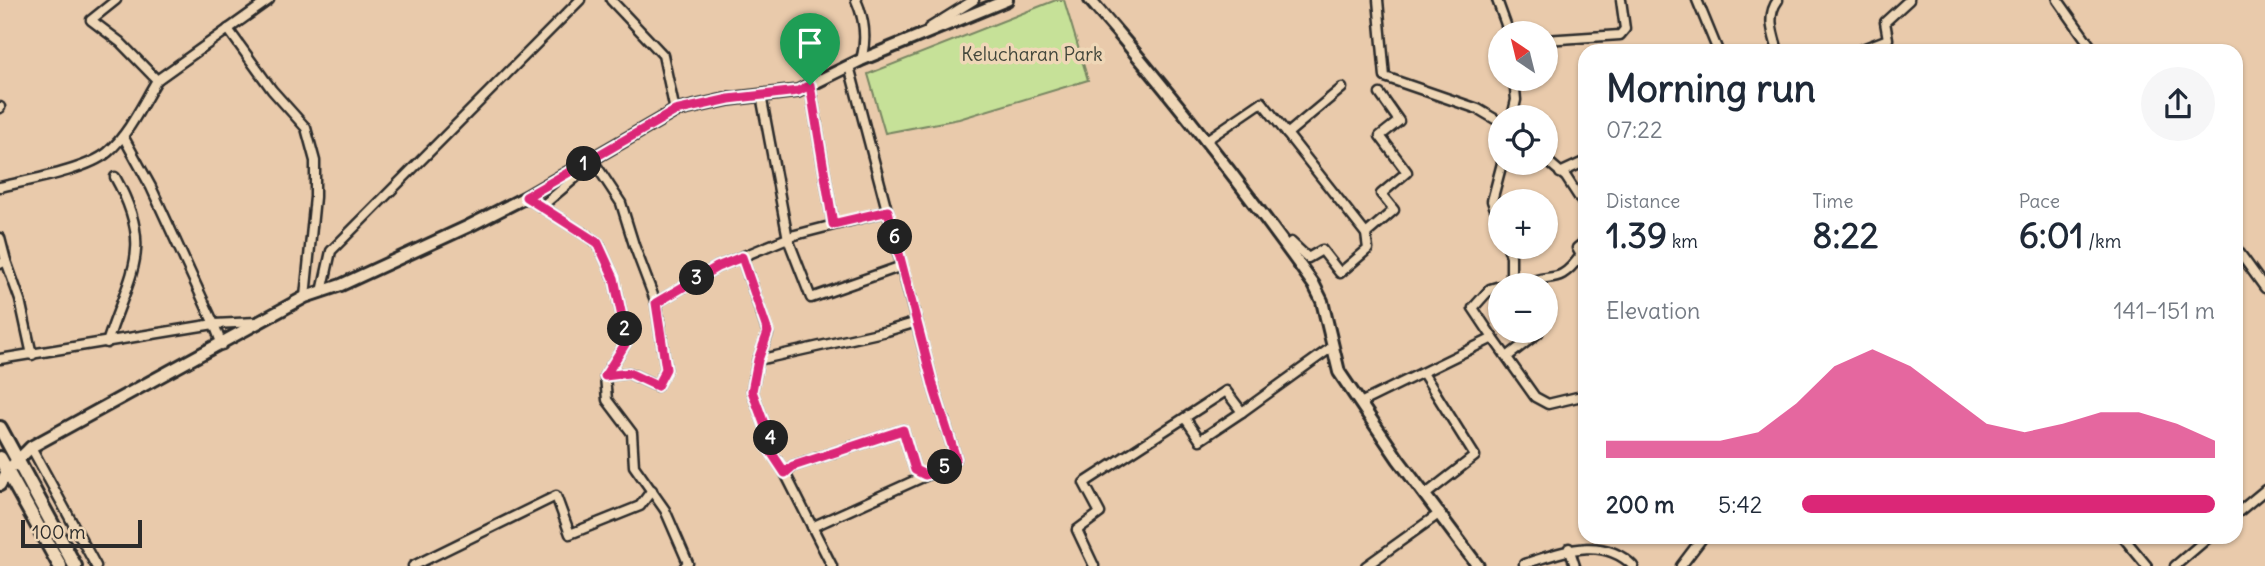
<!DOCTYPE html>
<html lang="en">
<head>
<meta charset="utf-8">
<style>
  :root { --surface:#fff; --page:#f6f6f7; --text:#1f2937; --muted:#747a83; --accent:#db2777 }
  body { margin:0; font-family:Delius,sans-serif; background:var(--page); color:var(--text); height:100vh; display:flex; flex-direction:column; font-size:26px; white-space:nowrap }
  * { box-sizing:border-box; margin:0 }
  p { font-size:23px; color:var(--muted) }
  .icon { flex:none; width:38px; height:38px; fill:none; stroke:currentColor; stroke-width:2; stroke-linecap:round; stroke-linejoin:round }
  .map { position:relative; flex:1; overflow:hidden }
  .sheet { position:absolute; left:1578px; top:44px; width:665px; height:500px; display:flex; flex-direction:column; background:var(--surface); border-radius:21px; box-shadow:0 2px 5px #0004 }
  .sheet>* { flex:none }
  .needle { width:46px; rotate:325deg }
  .tools { position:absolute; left:1488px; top:21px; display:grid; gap:14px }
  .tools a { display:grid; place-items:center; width:70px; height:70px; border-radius:50%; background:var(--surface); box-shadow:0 2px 5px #0004; font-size:35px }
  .scale { position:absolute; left:21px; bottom:18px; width:121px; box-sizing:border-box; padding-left:7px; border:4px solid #2b2b2b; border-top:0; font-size:19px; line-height:24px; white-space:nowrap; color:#2b2b2b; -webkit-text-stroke:5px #efd7b7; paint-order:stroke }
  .pin { position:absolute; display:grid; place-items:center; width:60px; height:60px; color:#fff; margin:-72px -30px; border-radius:50% 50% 50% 0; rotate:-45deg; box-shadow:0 0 7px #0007 }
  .pin .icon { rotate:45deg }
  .km { position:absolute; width:35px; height:35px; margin:-18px; border-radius:50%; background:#222; color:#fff; font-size:19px; line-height:35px; text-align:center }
  .round { display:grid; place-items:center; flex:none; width:74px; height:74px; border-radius:37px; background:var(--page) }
  .summary { display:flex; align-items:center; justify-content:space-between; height:119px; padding:0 28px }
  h1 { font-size:38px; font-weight:700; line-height:52px }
  .figures { display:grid; grid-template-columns:repeat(3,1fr); gap:10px; height:119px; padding:7px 28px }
  .figures div { display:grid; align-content:center }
  .figures b { font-size:35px; font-weight:700 }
  .figures small { font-size:19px; font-weight:400 }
  .figures p { font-size:19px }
  .chart { height:196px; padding:14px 28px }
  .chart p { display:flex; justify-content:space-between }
  .chart svg { width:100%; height:126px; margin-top:7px; fill:var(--accent); opacity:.7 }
  ul { padding:0 28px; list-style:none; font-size:23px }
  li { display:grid; grid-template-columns:112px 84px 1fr; align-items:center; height:52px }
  li i { height:18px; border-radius:9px; background:var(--accent) }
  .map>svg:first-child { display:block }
</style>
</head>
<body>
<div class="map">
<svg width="2265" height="566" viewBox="0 0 2265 566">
  <rect width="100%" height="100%" fill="#e9caab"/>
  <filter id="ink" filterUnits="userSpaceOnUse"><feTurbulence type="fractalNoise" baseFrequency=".0143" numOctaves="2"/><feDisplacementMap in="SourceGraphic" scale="14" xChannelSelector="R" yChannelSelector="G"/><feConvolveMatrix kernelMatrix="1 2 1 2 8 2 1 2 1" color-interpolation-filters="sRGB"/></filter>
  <g filter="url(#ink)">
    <!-- green -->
    <path fill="#c6e198" stroke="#788662" stroke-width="2" d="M 1056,0 L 1064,0 L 1088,80 L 959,119 L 885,133 L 868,74 Z"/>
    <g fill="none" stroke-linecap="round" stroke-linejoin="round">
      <!-- street casing -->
      <g stroke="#2b2b2b" stroke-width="13">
        <g id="street">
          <path d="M 611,0 L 663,55 L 675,111"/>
          <path d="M 856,0 C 865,20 867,39 861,60"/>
          <path d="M 1378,0 L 1385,77 L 1478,109 L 1500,122"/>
          <path d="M 1497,0 L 1509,33"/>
          <path d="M 1697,0 L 1718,51"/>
          <path d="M 2058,0 L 2094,51"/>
          <path d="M 929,28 L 974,0"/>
          <path d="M 228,29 L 272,90 L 306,128 L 315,161 L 315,197 L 305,297"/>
          <path d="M 1545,40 L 1620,35 L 1625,29 L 1621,0"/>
          <path d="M 1778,51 C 1773,33 1766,16 1778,0"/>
          <path d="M 1857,51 L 1888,39 L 1885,22 L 1909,0"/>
          <path d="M 157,80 L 269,0"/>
          <path d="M 810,85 L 833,224"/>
          <path d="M 761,95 L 788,239 L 811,298 L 902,266"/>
          <path d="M 0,107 L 0,108"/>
          <path d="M 1512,117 L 1516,100 L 1514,79"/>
          <path d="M 1287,134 L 1342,88"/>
          <path d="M 123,136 L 151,187 L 214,324 L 222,345"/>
          <path d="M 1205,141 L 1262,102 L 1366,234 L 1368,249 L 1340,273 L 1322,250 L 1308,258 L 1291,242"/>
          <path d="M 1545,159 L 1566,177 L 1586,208"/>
          <path d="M 1560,173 L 1586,161"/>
          <path d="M 0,187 C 29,180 87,170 108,152 C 129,134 143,103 157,80 L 120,42 L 91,20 L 116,0"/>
          <path d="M 526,197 L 598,243 L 614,278 L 627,341 L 605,376 L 607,400 L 632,433 L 634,466 L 665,510 L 688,563 L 685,566"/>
          <path d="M 541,207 L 594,162 L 621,203 L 634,245 L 656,303 L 666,369 L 657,386 L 629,373 L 605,376"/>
          <path d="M 1500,222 L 1492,201 L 1502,163"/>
          <path d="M 1366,234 L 1394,210 L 1381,194 L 1407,172 L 1380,136 L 1399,121 L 1380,94"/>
          <path d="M 0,238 L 6,261 L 0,264"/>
          <path d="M 2236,248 L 2265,288"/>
          <path d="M 742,257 L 768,333 L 758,360 L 752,391 L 766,429 L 773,435 L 767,446 L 785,473"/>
          <path d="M 6,261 L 20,300 L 32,355"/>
          <path d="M 1504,285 L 1511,283 L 1511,256 L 1508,247"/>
          <path d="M 1523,285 C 1552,270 1556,289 1581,255 L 1577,248 L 1586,241"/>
          <path d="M 322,292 L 331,251 L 580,0"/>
          <path d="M 656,303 L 717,267 L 795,235 L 888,211"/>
          <path d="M 1493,338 L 1473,308 L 1490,289 L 1500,286"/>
          <path d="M 107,343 C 129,273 156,250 115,177"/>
          <path d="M 1507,357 L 1538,333 L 1537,331"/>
          <path d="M 0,359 L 214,324 L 257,322"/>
          <path d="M 758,360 L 887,331 L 917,322"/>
          <path d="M 1423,373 L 1475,456 L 1425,495"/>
          <path d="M 1360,403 L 1493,338 L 1535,397 L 1548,404 L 1586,395"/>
          <path d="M 1185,418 L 1200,440 L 1242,412"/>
          <path d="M 31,447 L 96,566"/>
          <path d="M 2236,514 L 2265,490"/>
          <path d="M 812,527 L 925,476"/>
          <path d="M 2123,537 L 2147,566"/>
          <path d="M 1569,548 L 1575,566"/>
          <path d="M 1524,564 C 1560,553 1601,534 1633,566"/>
          <path d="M 413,566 L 556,496 L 570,534 L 640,506 L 652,490"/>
          <path d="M 832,566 L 785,473 L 793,466 L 903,430 L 915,470 L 925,476 L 943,468 L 956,458 L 935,392 L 849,66"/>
          <path d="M 1094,566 L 1077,530 L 1100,513 L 1084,483 L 1226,391 L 1242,412 L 1332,347"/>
          <path d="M 1366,566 L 1440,513"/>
          <path d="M 1681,566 L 1703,537"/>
          <path d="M 2175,566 L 2209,537"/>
        </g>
      </g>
      <!-- secondary casing -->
      <g stroke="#2b2b2b" stroke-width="16">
        <g id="secondary">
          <path d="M 1090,0 C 1169,91 1244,187 1314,285 L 1322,301 L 1339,372 L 1398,459 L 1478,566"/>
          <path d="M 0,485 C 9,465 17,462 31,447 L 305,297 L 341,285 L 469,226 L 526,197 L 675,111 L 729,99 L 798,91 L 861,60 L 1007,0"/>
        </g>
      </g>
      <!-- primary casing -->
      <g stroke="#2b2b2b" stroke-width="18">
        <g id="primary">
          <path d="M 0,428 L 75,566"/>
          <path d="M 0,458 L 60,566"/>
        </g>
      </g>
      <!-- street -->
      <use href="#street" stroke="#efd7b7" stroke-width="8"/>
      <!-- secondary -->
      <use href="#secondary" stroke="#efd7b7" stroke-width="10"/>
      <!-- primary -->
      <use href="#primary" stroke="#efd7b7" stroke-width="12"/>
    </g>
  </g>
  <g fill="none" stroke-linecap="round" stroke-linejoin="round" filter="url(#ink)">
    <!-- route casing -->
    <g stroke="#fff" stroke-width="14">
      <path id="route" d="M 810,85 L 833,224 L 888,211 L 935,392 L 956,458 L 943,468 L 925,475 L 915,470 L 903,430 L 793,466 L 785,473 L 767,446 L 773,435 L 766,429 L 752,391 L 758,360 L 768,332 L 742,257 L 717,267 L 656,303 L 666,369 L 657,386 L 629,373 L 605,376 L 627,341 L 614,278 L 598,243 L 526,197 L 675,111 L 729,99 L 798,91 Z"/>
    </g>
    <!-- route -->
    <use href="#route" stroke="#db2777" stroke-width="9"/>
  </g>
  <g text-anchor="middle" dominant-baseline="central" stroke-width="7" stroke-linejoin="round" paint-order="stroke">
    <!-- park labels -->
    <g font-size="19" fill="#42463b" stroke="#efd7b7">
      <text x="1032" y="54">Kelucharan Park</text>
    </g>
  </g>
</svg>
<div class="tools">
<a><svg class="needle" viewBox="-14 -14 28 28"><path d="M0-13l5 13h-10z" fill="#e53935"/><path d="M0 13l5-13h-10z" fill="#747a83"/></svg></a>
<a><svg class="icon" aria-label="locate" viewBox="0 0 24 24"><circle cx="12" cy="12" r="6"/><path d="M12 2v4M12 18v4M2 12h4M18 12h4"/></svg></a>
<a>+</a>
<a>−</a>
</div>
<div class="scale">100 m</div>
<div class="pin" style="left:810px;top:85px;background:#1e9e55"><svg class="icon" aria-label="arrive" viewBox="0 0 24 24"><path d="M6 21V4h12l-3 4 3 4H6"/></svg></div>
<b class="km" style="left:584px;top:164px">1</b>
<b class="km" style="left:625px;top:329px">2</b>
<b class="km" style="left:697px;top:278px">3</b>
<b class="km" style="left:771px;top:438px">4</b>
<b class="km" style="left:945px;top:467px">5</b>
<b class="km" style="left:895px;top:237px">6</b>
<section class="sheet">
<div class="summary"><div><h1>Morning run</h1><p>07:22</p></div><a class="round"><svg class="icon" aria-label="share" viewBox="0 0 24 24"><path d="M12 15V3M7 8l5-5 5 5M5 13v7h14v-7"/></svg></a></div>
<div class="figures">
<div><p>Distance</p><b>1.39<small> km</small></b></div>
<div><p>Time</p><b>8:22</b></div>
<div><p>Pace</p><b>6:01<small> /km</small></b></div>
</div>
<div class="chart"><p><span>Elevation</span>141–151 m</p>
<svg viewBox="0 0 160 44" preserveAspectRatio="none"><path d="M0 44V38L10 38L20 38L30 38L40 35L50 25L60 12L70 6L80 12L90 22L100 32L110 35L120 32L130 28L140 28L150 32L160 38V44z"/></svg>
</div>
<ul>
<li><b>200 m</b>5:42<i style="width:100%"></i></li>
</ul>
</section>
</div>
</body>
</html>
